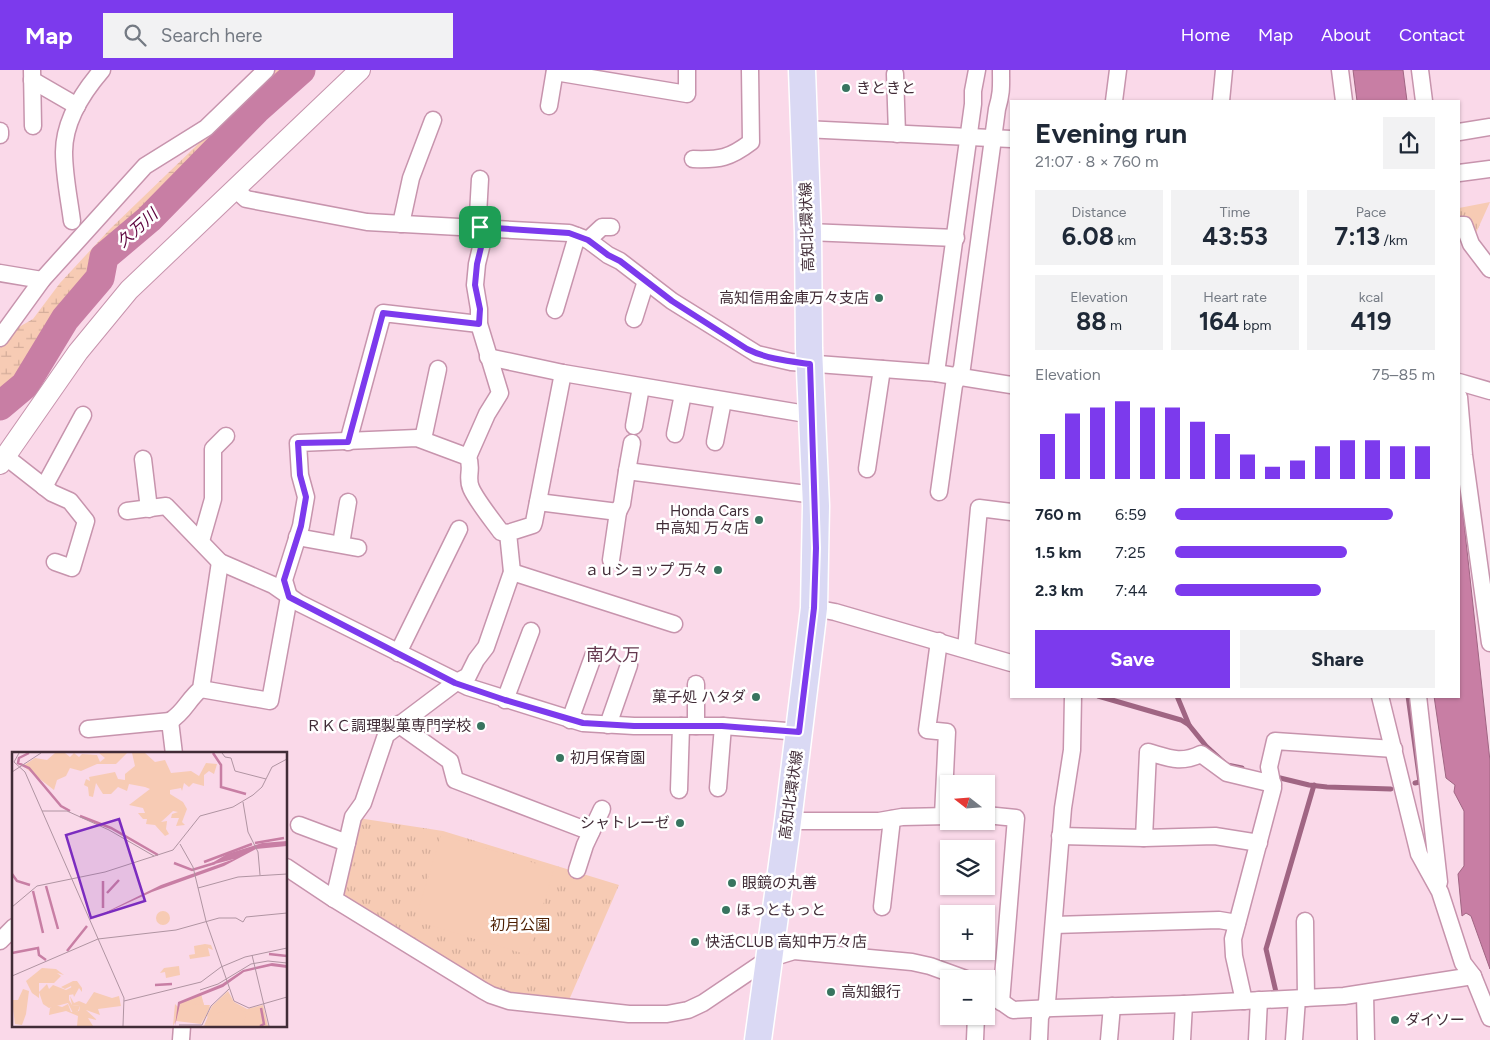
<!DOCTYPE html>
<html lang="en">
<head>
<meta charset="utf-8">
<style>
  :root { --surface:#fff; --page:#f2f2f3; --text:#1f2937; --muted:#747a83; --accent:#7c3aed }
  body { margin:0; font-family:Figtree,"Noto Sans JP",sans-serif; background:var(--page); color:var(--text); height:100vh; display:flex; flex-direction:column; font-size:19px; white-space:nowrap }
  * { box-sizing:border-box; margin:0 }
  p { font-size:16px; color:var(--muted) }
  .icon { flex:none; width:28px; height:28px; fill:none; stroke:currentColor; stroke-width:2; stroke-linecap:round; stroke-linejoin:round }
  .map { position:relative; flex:1; overflow:hidden }
  .sheet { position:absolute; left:1010px; top:30px; width:450px; height:598px; display:flex; flex-direction:column; background:var(--surface); border-radius:0px; box-shadow:0 1px 4px #0004 }
  .sheet>* { flex:none }
  .needle { width:32px; rotate:287deg }
  .tools { position:absolute; left:940px; top:705px; display:grid; gap:10px }
  .tools a { display:grid; place-items:center; width:55px; height:55px; border-radius:0px; background:var(--surface); box-shadow:0 1px 4px #0004; font-size:25px }
  .pin { position:absolute; display:grid; place-items:center; width:42px; height:42px; color:#fff; margin:-21px; border-radius:10px; box-shadow:0 2px 8px #0006 }
  .round { display:grid; place-items:center; flex:none; width:52px; height:52px; border-radius:0px; background:var(--page) }
  .head { display:flex; align-items:center; justify-content:space-between; height:85px; padding:0 25px }
  h1 { font-size:28px; font-weight:700; line-height:38px }
  .metrics { display:grid; grid-template-columns:repeat(3,1fr); gap:8px; height:85px; padding:5px 25px }
  .metrics div { display:grid; align-content:center; border-radius:0px; background:var(--page); text-align:center }
  .metrics b { font-size:25px; font-weight:700 }
  .metrics small { font-size:14px; font-weight:400 }
  .metrics p { font-size:14px }
  .chart { height:140px; padding:10px 25px }
  .chart p { display:flex; justify-content:space-between }
  .chart svg { width:100%; height:90px; margin-top:5px; stroke:var(--accent); stroke-width:6 }
  .button { display:flex; gap:10px; margin-top:auto; padding:10px 25px }
  .button a { flex:1; height:58px; border-radius:0px; background:var(--accent); color:#fff; font-size:20px; font-weight:700; line-height:58px; text-align:center }
  .button a+a { background:var(--page); color:var(--text) }
  ul { padding:0 25px; list-style:none; font-size:16px }
  li { display:grid; grid-template-columns:80px 60px 1fr; align-items:center; height:38px }
  li i { height:12px; border-radius:6px; background:var(--accent) }
  header { display:flex; align-items:center; gap:30px; box-sizing:border-box; height:70px; padding:0 25px; background:var(--accent); color:#fff }
  header strong { font-size:24px }
  nav { display:flex; gap:28px; margin-inline-start:auto; font-size:18px }
  .search { width:350px; height:45px; background:var(--page); display:flex; align-items:center; gap:12px; box-sizing:border-box; padding:0 18px; border-radius:0px; color:var(--muted); font-size:19px }
  .map>svg:first-child { display:block }
</style>
</head>
<body>
<header>
<strong>Map</strong>
<div class="search"><svg class="icon" aria-label="search" viewBox="0 0 24 24"><circle cx="10" cy="10" r="6"/><path d="M15 15l6 6"/></svg>Search here</div>
<nav><a>Home</a><a>Map</a><a>About</a><a>Contact</a></nav>
</header>
<div class="map">
<svg width="1490" height="970" viewBox="0 0 1490 970">
  <defs>
    <pattern id="grass-tufts" width="24" height="20" patternUnits="userSpaceOnUse" patternTransform="scale(1.25)"><rect width="24" height="20" fill="#f7cbb4"/><path d="M3 7l-1-3M5 7V3M7 7l1-3M15 17l-1-3M17 17v-4M19 17l1-3" fill="none" stroke="#d5ae9b"/></pattern>
    <pattern id="wetland-marsh" width="20" height="14" patternUnits="userSpaceOnUse" patternTransform="scale(1.25)"><rect width="20" height="14" fill="#f7cbb4"/><path d="M1 5h8M5 5V1M11 12h8M15 12V8" fill="none" stroke="#d5ae9b"/></pattern>
  </defs>
  <rect width="100%" height="100%" fill="#fad9e9"/>
  <!-- grass -->
  <g fill="url(#grass-tufts)">
    <path d="M 1490,132 L 1476,163 L 1467,147 L 1459,147 L 1459,138 Z"/>
    <path d="M 358,748 L 443,761 L 619,815 L 569,930 L 515,925 L 493,918 L 349,830 L 341,819 Z"/>
  </g>
  <!-- wetland -->
  <path fill="url(#wetland-marsh)" d="M 275,0 L 290,0 L 245,39 L 238,49 L 226,58 L 196,92 L 174,109 L 91,194 L 97,193 L 94,205 L 78,227 L 60,241 L 20,311 L 0,330 L 0,278 L 12,261 L 33,249 L 60,213 L 111,158 Z"/>
  <!-- garden -->
  <path fill="#f7cbb4" d="M 441,765 L 554,799 L 528,885 L 415,851 Z"/>
  <!-- water -->
  <g fill="#c87ea4" stroke="#a06583">
    <path d="M 1353,0 L 1403,0 L 1407,31 L 1357,31 Z"/>
    <path d="M 1459,407 L 1490,691 L 1490,899 L 1471,846 L 1466,843 L 1462,846 L 1458,804 L 1464,796 L 1464,741 L 1454,722 L 1455,715 L 1446,708 L 1434,626 L 1459,626 Z"/>
  </g>
  <g fill="none" stroke-linecap="round" stroke-linejoin="round">
    <!-- stream -->
    <g stroke="#a06583" stroke-width="5">
      <path d="M 1098,626 L 1181,650 L 1189,655 L 1206,676 L 1227,695 L 1242,698"/>
      <path d="M 1177,626 L 1189,655"/>
      <path d="M 1408,626 L 1420,712 L 1415,713"/>
      <path d="M 1272,706 L 1309,715 L 1327,717 L 1391,719"/>
      <path d="M 1271,923 L 1276,922 L 1266,879 L 1314,715"/>
    </g>
    <!-- river -->
    <path stroke="#c87ea4" stroke-width="29" d="M 0,336 L 25,315 L 65,249 L 100,208 L 104,187 L 149,149 L 256,40 L 301,0"/>
    <!-- minor casing -->
    <g stroke="#c794ad" stroke-width="19">
      <g id="minor">
        <path d="M 32,0 L 33,56"/>
        <path d="M 1340,0 L 1344,31"/>
        <path d="M 1420,0 L 1424,31"/>
        <path d="M 555,2 L 687,24 L 687,0"/>
        <path d="M 895,4 L 897,64"/>
        <path d="M 32,10 L 77,36"/>
        <path d="M 1114,31 L 1118,0"/>
        <path d="M 1221,31 L 1224,0"/>
        <path d="M 549,36 L 555,0"/>
        <path d="M 804,59 L 1011,69"/>
        <path d="M 0,61 L 0,65"/>
        <path d="M 1459,62 L 1490,57"/>
        <path d="M 693,89 C 720,90 730,88 751,72 L 750,0"/>
        <path d="M 1459,103 L 1490,99"/>
        <path d="M 235,119 L 246,129 L 367,152 L 569,163 L 588,170 L 608,185 L 620,191 L 672,231 L 757,284 L 791,292 L 936,303 L 1011,315"/>
        <path d="M 72,151 C 69,128 64,105 64,82 C 64,52 83,22 102,0"/>
        <path d="M 401,154 L 411,108 L 433,50"/>
        <path d="M 1459,155 L 1464,155 L 1471,174 L 1490,199"/>
        <path d="M 808,162 L 956,168"/>
        <path d="M 588,170 L 602,157 L 611,157"/>
        <path d="M 0,203 L 42,210"/>
        <path d="M 555,240 L 577,166"/>
        <path d="M 634,249 L 646,211"/>
        <path d="M 0,268 L 42,210 L 145,96 L 206,58 L 266,0"/>
        <path d="M 488,287 L 563,303 L 812,345"/>
        <path d="M 936,303 L 973,34 L 973,21 L 977,0"/>
        <path d="M 1459,312 L 1490,321"/>
        <path d="M 1459,327 L 1464,385 L 1490,573"/>
        <path d="M 634,356 L 641,317"/>
        <path d="M 675,364 L 683,324"/>
        <path d="M 423,369 L 438,299"/>
        <path d="M 348,372 L 383,243 L 479,254"/>
        <path d="M 715,372 L 723,331"/>
        <path d="M 6,387 L 52,423 L 70,431 L 86,451 L 72,498 L 55,492"/>
        <path d="M 468,387 C 473,399 466,407 471,418 C 476,430 493,451 501,462 L 508,463"/>
        <path d="M 143,389 L 149,439"/>
        <path d="M 867,399 L 882,299"/>
        <path d="M 627,401 L 632,373"/>
        <path d="M 44,417 L 83,345"/>
        <path d="M 939,422 L 954,315 L 962,298 L 997,39 C 1002,22 1001,16 1001,0"/>
        <path d="M 538,432 L 618,442 L 622,434 L 627,401 L 815,425"/>
        <path d="M 127,441 L 166,436 L 220,492 L 273,515 L 299,533 L 468,617 L 583,653 L 634,656 L 723,656 L 799,662"/>
        <path d="M 297,467 L 358,478"/>
        <path d="M 201,471 L 213,429 L 213,379 L 226,366"/>
        <path d="M 341,474 L 348,432"/>
        <path d="M 611,490 L 618,442"/>
        <path d="M 512,502 L 674,554"/>
        <path d="M 814,538 L 835,542 L 1011,593"/>
        <path d="M 939,571 L 927,660 L 947,662 L 943,746"/>
        <path d="M 966,579 L 979,438 L 1011,442"/>
        <path d="M 398,583 L 459,459"/>
        <path d="M 696,614 L 696,656"/>
        <path d="M 201,619 L 270,631 L 289,527 L 284,510 L 301,456 L 306,427 L 300,405 L 298,373 L 417,368 L 468,387 L 487,344 L 500,323 L 479,254 L 479,239 L 475,215 L 477,194 L 483,169 L 478,145 L 480,109"/>
        <path d="M 1380,626 L 1419,784 L 1440,822 L 1463,893 L 1473,906 L 1490,948"/>
        <path d="M 1418,626 L 1439,812"/>
        <path d="M 505,630 L 531,561"/>
        <path d="M 570,650 L 594,584"/>
        <path d="M 170,651 C 185,642 188,629 201,619 L 220,492"/>
        <path d="M 398,654 L 450,691 L 455,710 L 591,762"/>
        <path d="M 608,655 L 629,595"/>
        <path d="M 88,659 L 170,651 L 174,684"/>
        <path d="M 718,718 L 723,656"/>
        <path d="M 679,720 L 681,656"/>
        <path d="M 986,745 L 1016,748 L 1001,932"/>
        <path d="M 788,751 L 879,751 L 902,747 L 949,746"/>
        <path d="M 299,755 L 347,773"/>
        <path d="M 1060,766 L 1144,768 L 1215,766 L 1259,773"/>
        <path d="M 1144,768 L 1148,682 C 1169,688 1180,694 1201,684 L 1227,703 L 1273,714"/>
        <path d="M 286,797 L 334,829 L 482,920 L 491,925 L 509,931 L 629,944 L 667,944 L 688,940 L 703,933 L 768,889 L 794,881 L 912,892 L 930,896 L 966,909"/>
        <path d="M 577,800 L 585,775 L 602,739"/>
        <path d="M 334,829 L 353,747 L 363,733 L 386,665 L 455,613 L 468,606 L 476,590 L 486,577 L 512,502 L 508,463 L 533,455 L 534,452 L 563,303"/>
        <path d="M 882,837 L 892,749"/>
        <path d="M 1305,851 L 1306,928"/>
        <path d="M 1054,855 L 1219,850 L 1237,853"/>
        <path d="M 0,871 L 14,857"/>
        <path d="M 986,921 L 1013,940 L 1053,938 L 1184,934 L 1344,926 L 1473,906"/>
        <path d="M 1365,924 L 1366,970"/>
        <path d="M 1244,931 L 1234,886 L 1233,869 L 1273,718 L 1269,697 L 1275,671 L 1394,679"/>
        <path d="M 181,970 L 182,956"/>
        <path d="M 975,970 L 976,946"/>
        <path d="M 1039,970 L 1040,947 L 1047,932 L 1063,738 L 1072,680 L 1073,626"/>
        <path d="M 1109,970 L 1112,936"/>
        <path d="M 1182,970 L 1184,934"/>
        <path d="M 1257,970 L 1259,930"/>
        <path d="M 1294,970 L 1297,929"/>
      </g>
    </g>
    <!-- tertiary casing -->
    <g stroke="#c794ad" stroke-width="22">
      <path id="tertiary" d="M 0,394 L 78,282 L 129,220 L 360,0"/>
    </g>
    <!-- primary casing -->
    <g stroke="#fff" stroke-width="29">
      <path id="primary" d="M 758,970 L 788,751 L 814,538 L 816,436 L 809,278 L 808,162 L 802,0"/>
    </g>
    <!-- minor -->
    <use href="#minor" stroke="#fff" stroke-width="16"/>
    <!-- tertiary -->
    <use href="#tertiary" stroke="#fff" stroke-width="20"/>
    <!-- primary -->
    <use href="#primary" stroke="#dad9f4" stroke-width="26"/>
  </g>
  <g fill="none" stroke-linecap="round" stroke-linejoin="round">
    <!-- route casing -->
    <g stroke="#fff" stroke-width="10">
      <path id="route" d="M 480,157 L 569,163 L 588,170 L 608,185 L 620,191 L 672,231 L 747,279 C 767,289 788,291 810,294 L 816,478 L 814,538 L 799,662 L 722,656 L 634,656 L 583,653 L 505,630 L 455,613 L 289,527 L 284,510 L 301,456 L 306,427 L 300,405 L 298,373 L 348,372 L 383,243 L 479,254 L 480,239 L 475,215 L 477,194 L 483,169 Z"/>
    </g>
    <!-- route -->
    <use href="#route" stroke="#7c3aed" stroke-width="6"/>
  </g>
  <!-- markers -->
  <g fill="#38745f" stroke="#fff" stroke-width="2">
    <circle cx="846" cy="18" r="5"/>
    <circle cx="879" cy="228" r="5"/>
    <circle cx="759" cy="450" r="5"/>
    <circle cx="718" cy="500" r="5"/>
    <circle cx="756" cy="627" r="5"/>
    <circle cx="481" cy="656" r="5"/>
    <circle cx="560" cy="688" r="5"/>
    <circle cx="680" cy="753" r="5"/>
    <circle cx="732" cy="813" r="5"/>
    <circle cx="726" cy="840" r="5"/>
    <circle cx="695" cy="872" r="5"/>
    <circle cx="831" cy="922" r="5"/>
    <circle cx="1395" cy="950" r="5"/>
  </g>
  <g text-anchor="middle" dominant-baseline="central" stroke-width="5" stroke-linejoin="round" paint-order="stroke">
    <!-- poi labels -->
    <g font-size="15" fill="#412c37" stroke="#fff" text-anchor="start">
      <text x="856" y="18">きときと</text>
      <text x="869" y="228" text-anchor="end">高知信用金庫万々支店</text>
      <text x="749" y="441" text-anchor="end">Honda Cars<tspan x="749" dy="17">中高知 万々店</tspan></text>
      <text x="708" y="500" text-anchor="end">ａｕショップ 万々</text>
      <text x="746" y="627" text-anchor="end">菓子処 ハタダ</text>
      <text x="471" y="656" text-anchor="end">ＲＫＣ調理製菓専門学校</text>
      <text x="570" y="688">初月保育園</text>
      <text x="670" y="753" text-anchor="end">シャトレーゼ</text>
      <text x="742" y="813">眼鏡の丸善</text>
      <text x="736" y="840">ほっともっと</text>
      <text x="705" y="872">快活CLUB 高知中万々店</text>
      <text x="841" y="922">高知銀行</text>
      <text x="1405" y="950">ダイソー</text>
    </g>
    <!-- street labels -->
    <g font-size="15" fill="#412c37" stroke="#fff">
      <text transform="translate(807 157) rotate(-92)">高知北環状線</text>
      <text transform="translate(791 725) rotate(-82)">高知北環状線</text>
    </g>
    <!-- park labels -->
    <g font-size="15" fill="#4c1e01" stroke="#fff">
      <text x="520" y="855">初月公園</text>
    </g>
    <!-- water labels -->
    <g font-size="16" font-style="italic" fill="#5c003c" stroke="#fff">
      <text transform="translate(137 158) rotate(-42)">久万川</text>
    </g>
    <!-- quarter labels -->
    <g font-size="18" fill="#653a50" stroke="#fff">
      <text x="613" y="585">南久万</text>
    </g>
  </g>
  <!-- overview -->
  <g transform="translate(12 682)">
    <rect width="275" height="275" fill="#fad9e9"/>
    <path d="M 216,239 L 222,250 L 235,257 L 251,253 L 256,274 L 192,274 L 200,254 ZM 189,242 L 192,253 L 198,253 L 189,272 L 164,269 L 161,274 L 163,252 L 167,256 L 168,252 Z" fill="#f7cbb4"/>
    <path d="M 43,1 L 53,1 L 58,5 L 62,1 L 67,5 L 70,2 L 85,3 L 88,10 L 93,6 L 87,1 L 115,1 L 104,12 L 85,12 L 69,19 L 58,16 L 54,24 L 45,28 L 42,38 L 11,14 L 23,6 L 35,8 ZM 120,1 L 133,1 L 143,10 L 153,8 L 159,21 L 179,19 L 187,24 L 194,11 L 205,12 L 202,22 L 197,19 L 192,23 L 192,34 L 181,31 L 177,35 L 172,31 L 170,39 L 169,36 L 158,38 L 158,42 L 171,50 L 175,57 L 170,70 L 173,73 L 164,74 L 167,66 L 159,66 L 160,62 L 166,60 L 161,59 L 149,70 L 155,69 L 154,77 L 157,82 L 153,84 L 143,73 L 134,72 L 135,67 L 131,67 L 126,61 L 133,61 L 131,56 L 117,53 L 138,37 L 133,35 L 117,32 L 115,39 L 106,35 L 99,42 L 91,42 L 84,31 L 81,45 L 77,44 L 76,35 L 72,33 L 74,27 L 78,29 L 77,25 L 103,20 L 106,27 L 113,28 L 113,22 L 123,14 ZM 30,216 L 44,217 L 52,223 L 45,221 L 49,224 L 42,231 L 27,231 L 27,246 L 20,241 L 14,229 ZM 61,229 L 65,229 L 70,236 L 70,240 L 67,236 L 62,245 L 59,234 L 53,237 L 49,235 ZM 11,237 L 17,239 L 14,262 L 10,273 L 3,272 L 0,248 L 6,248 ZM 82,240 L 100,246 L 107,244 L 109,254 L 86,257 L 88,263 L 74,258 L 85,268 L 76,266 L 81,274 L 65,274 L 66,264 L 54,259 L 37,263 L 38,256 L 43,253 L 50,255 L 56,252 L 59,260 L 67,259 L 68,254 L 60,253 L 58,244 L 62,251 L 67,249 L 74,252 ZM 189,242 L 185,245 L 189,244 L 192,253 L 198,255 L 190,272 L 195,254 L 190,254 L 190,250 L 188,253 L 180,252 L 187,251 L 189,248 L 178,248 L 176,252 L 179,256 L 176,252 L 174,256 L 173,250 L 169,256 L 167,254 L 169,251 ZM 212,246 L 236,258 L 236,274 L 232,274 L 234,260 L 225,256 L 206,261 L 203,266 L 207,273 L 199,274 L 195,263 L 200,255 L 224,255 Z" fill="#f7cbb4"/>
    <path d="M 35,232 L 37,237 L 41,233 L 54,238 L 60,235 L 63,242 L 57,243 L 57,248 L 60,253 L 68,254 L 66,259 L 61,261 L 56,251 L 37,256 L 31,252 L 27,240 Z" fill="#f7cbb4"/>
    <path d="M144 166a7 7 0 1 1 14 0a7 7 0 1 1-14 0ZM 193,192 L 199,193 L 201,198 L 196,196 L 198,204 L 178,207 L 177,203 L 183,202 L 182,194 ZM 167,214 L 168,223 L 154,226 L 153,220 L 148,221 L 152,216 Z" fill="#f7cbb4"/>
    <path d="M 275,89 L 275,94 L 244,97 L 212,114 L 140,140 L 78,168 L 149,133 L 222,107 L 195,114 L 215,102 L 250,91 ZM 260,211 L 275,213 L 275,216 L 259,214 L 232,220 L 211,235 L 168,252 L 163,274 L 166,250 L 210,232 L 231,218 Z" fill="#c87ea4"/>
    <path fill="none" stroke="#c87ea4" stroke-width="2.5" d="M 17,1 L 7,6 L 6,11 L 17,16 L 49,54 L 58,59M 201,1 L 209,13 L 209,35 L 234,42M 68,64 L 99,76 L 146,103M 243,91 L 272,86M 192,110 L 240,92M 162,111 L 180,118 L 203,111M 0,122 L 5,129 L 18,133M 34,134 L 46,177M 21,139 L 31,181M 95,141 L 107,128M 91,156 L 91,129M 55,199 L 75,174M 0,201 L 26,196 L 27,203 L 34,208M 257,202 L 275,204M 143,233 L 160,232M 248,274 L 252,272 L 249,256"/>
    <path fill="none" stroke="#b094a2" stroke-width="1" d="M 7,1 L 2,10 L 13,20 L 112,246 L 111,274M 210,1 L 213,5 L 219,6 L 223,19 L 254,27M 0,20 L 29,1M 231,50 L 236,80 L 246,100 L 248,123M 30,59 L 55,59 L 97,78 L 142,104M 168,92 L 181,115 L 194,169 L 222,249 L 237,256 L 275,245M 186,136 L 226,125 L 275,122M 0,155 L 25,134 L 93,120 L 161,98 L 188,64 L 221,55 L 241,43 L 250,35 L 260,15 L 275,7M 240,203 L 257,274M 0,224 L 86,187 L 164,178 L 207,166 L 224,166 L 231,170 L 234,165 L 275,161M 188,238 L 206,232 L 239,212 L 256,209 L 275,211M 112,249 L 189,230 L 209,215 L 233,205 L 275,196M 167,273 L 190,273 L 199,254 L 217,237"/>
    <path fill="#7b2cbf" fill-opacity="0.15" stroke="#7b2cbf" stroke-width="2.5" d="M 107,67 L 133,149 L 79,166 L 54,83 Z"/>
    <rect width="275" height="275" fill="none" stroke="#412c37" stroke-width="2.5"/>
  </g>
</svg>
<div class="tools">
<a><svg class="needle" viewBox="-14 -14 28 28"><path d="M0-13l5 13h-10z" fill="#e53935"/><path d="M0 13l5-13h-10z" fill="#747a83"/></svg></a>
<a><svg class="icon" aria-label="layers" viewBox="0 0 24 24"><path d="M12 4l9 5-9 5-9-5zM3 14l9 5 9-5"/></svg></a>
<a>+</a>
<a>−</a>
</div>
<div class="pin" style="left:480px;top:157px;background:#1e9e55"><svg class="icon" aria-label="arrive" viewBox="0 0 24 24"><path d="M6 21V4h12l-3 4 3 4H6"/></svg></div>
<section class="sheet">
<div class="head"><div><h1>Evening run</h1><p>21:07 · 8 × 760 m</p></div><a class="round"><svg class="icon" aria-label="share" viewBox="0 0 24 24"><path d="M12 15V3M7 8l5-5 5 5M5 13v7h14v-7"/></svg></a></div>
<div class="metrics">
<div><p>Distance</p><b>6.08<small> km</small></b></div>
<div><p>Time</p><b>43:53</b></div>
<div><p>Pace</p><b>7:13<small> /km</small></b></div>
</div>
<div class="metrics">
<div><p>Elevation</p><b>88<small> m</small></b></div>
<div><p>Heart rate</p><b>164<small> bpm</small></b></div>
<div><p>kcal</p><b>419</b></div>
</div>
<div class="chart"><p><span>Elevation</span>75–85 m</p>
<svg viewBox="0 0 160 44" preserveAspectRatio="none"><path d="M5 44V22M15 44V12M25 44V9M35 44V6M45 44V9M55 44V9M65 44V16M75 44V22M85 44V32M95 44V38M105 44V35M115 44V28M125 44V25M135 44V25M145 44V28M155 44V28"/></svg>
</div>
<ul>
<li><b>760 m</b>6:59<i style="width:84%"></i></li>
<li><b>1.5 km</b>7:25<i style="width:66%"></i></li>
<li><b>2.3 km</b>7:44<i style="width:56%"></i></li>
</ul>
<div class="button"><a>Save</a><a>Share</a></div>
</section>
</div>
</body>
</html>
